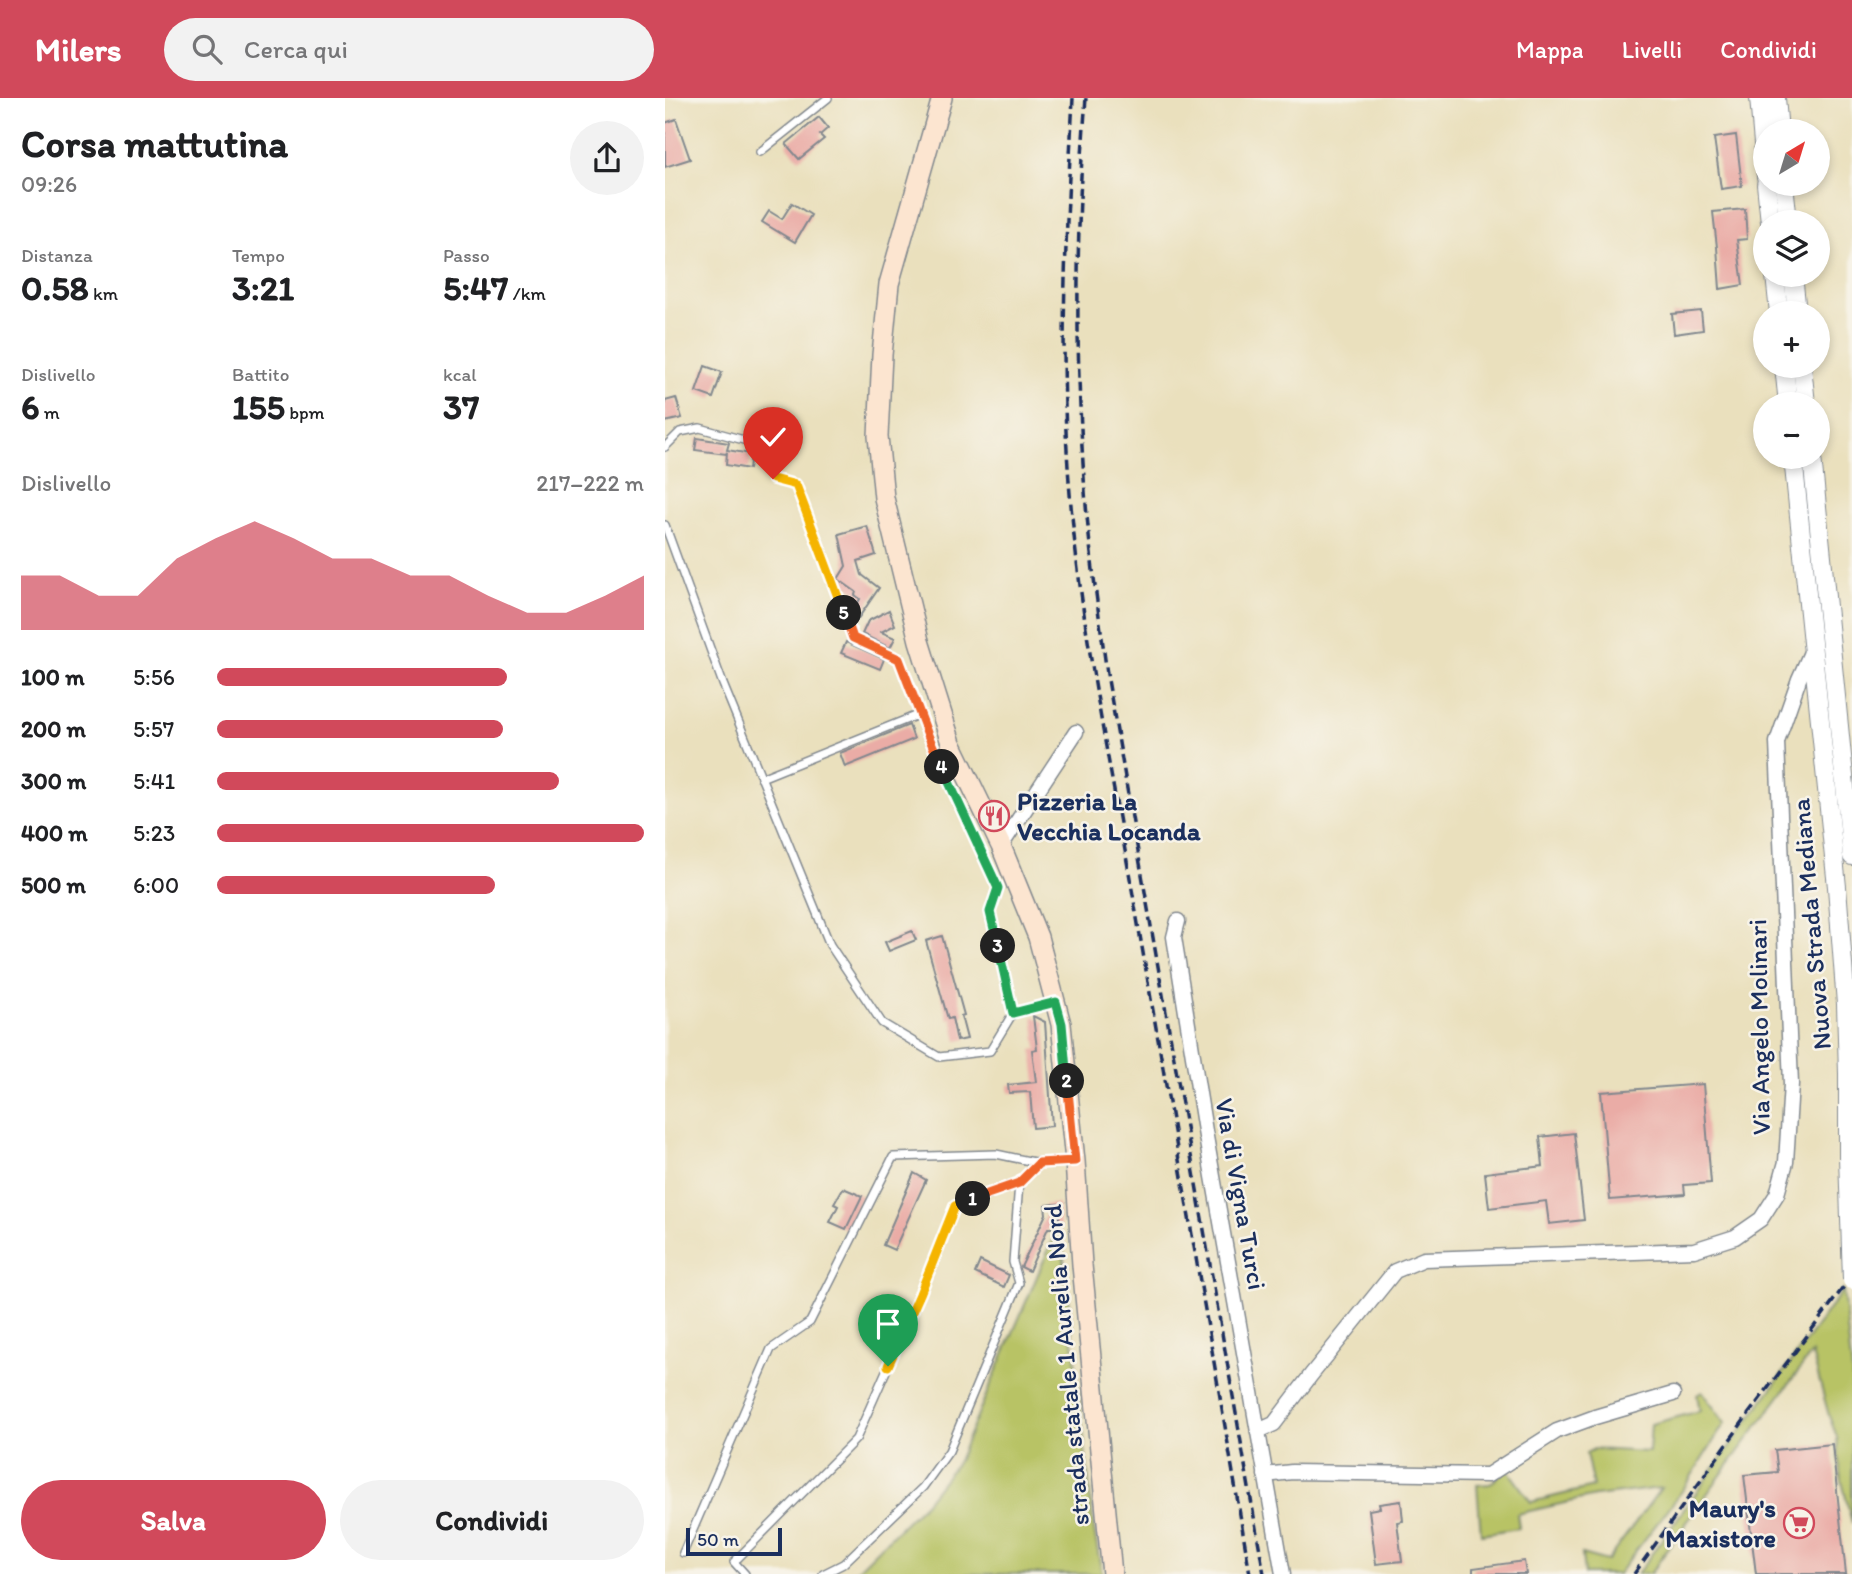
<!DOCTYPE html>
<html lang="it">
<head>
<meta charset="utf-8">
<style>
  :root { --surface:#fff; --page:#f2f2f2; --text:#202124; --muted:#757577; --accent:#d1495b }
  body { margin:0; font-family:Itim,sans-serif; background:var(--page); color:var(--text); height:100vh; display:flex; flex-direction:column; font-size:26px; white-space:nowrap }
  * { box-sizing:border-box; margin:0 }
  p { font-size:23px; color:var(--muted) }
  .icon { flex:none; width:38px; height:38px; fill:none; stroke:currentColor; stroke-width:2; stroke-linecap:round; stroke-linejoin:round }
  .map { position:relative; flex:1; overflow:hidden }
  .drawer { display:flex; flex-direction:column; background:var(--surface); width:665px }
  .drawer>* { flex:none }
  .needle { width:46px; rotate:38deg }
  .fabs { position:absolute; left:1088px; top:21px; display:grid; gap:14px }
  .fabs a { display:grid; place-items:center; width:77px; height:77px; border-radius:50%; background:var(--surface); box-shadow:0 4px 10px #0003; font-size:35px }
  .scale { position:absolute; left:21px; bottom:18px; width:96px; box-sizing:border-box; padding-left:7px; border:4px solid #1b2f5e; border-top:0; font-size:19px; line-height:24px; white-space:nowrap; color:#1b2f5e; -webkit-text-stroke:5px #f7f3e8; paint-order:stroke }
  .pin { position:absolute; display:grid; place-items:center; width:60px; height:60px; color:#fff; margin:-72px -30px; border-radius:50% 50% 50% 0; rotate:-45deg; box-shadow:0 0 7px #0007 }
  .pin .icon { rotate:45deg }
  .km { position:absolute; width:35px; height:35px; margin:-18px; border-radius:50%; background:#222; color:#fff; font-size:19px; line-height:35px; text-align:center }
  .round { display:grid; place-items:center; flex:none; width:74px; height:74px; border-radius:37px; background:var(--page) }
  .summary { display:flex; align-items:center; justify-content:space-between; height:119px; padding:0 21px }
  h1 { font-size:38px; font-weight:700; line-height:52px }
  .metrics { display:grid; grid-template-columns:repeat(3,1fr); gap:10px; height:119px; padding:7px 21px }
  .metrics div { display:grid; align-content:center }
  .metrics b { font-size:35px; font-weight:700 }
  .metrics small { font-size:19px; font-weight:400 }
  .metrics p { font-size:19px }
  .chart { height:196px; padding:14px 21px }
  .chart p { display:flex; justify-content:space-between }
  .chart svg { width:100%; height:126px; margin-top:7px; fill:var(--accent); opacity:.7 }
  .button { display:flex; gap:14px; margin-top:auto; padding:14px 21px }
  .button a { flex:1; height:80px; border-radius:42px; background:var(--accent); color:#fff; font-size:28px; font-weight:700; line-height:80px; text-align:center }
  .button a+a { background:var(--page); color:var(--text) }
  ul { padding:0 21px; list-style:none; font-size:23px }
  li { display:grid; grid-template-columns:112px 84px 1fr; align-items:center; height:52px }
  li i { height:18px; border-radius:9px; background:var(--accent) }
  header { display:flex; align-items:center; gap:42px; box-sizing:border-box; height:98px; padding:0 35px; background:var(--accent); color:#fff }
  header strong { font-size:33px }
  nav { display:flex; gap:38px; margin-inline-start:auto; font-size:24px }
  .search { width:490px; height:63px; background:var(--page); display:flex; align-items:center; gap:18px; box-sizing:border-box; padding:0 24px; border-radius:38px; color:var(--muted); font-size:26px }
  main { display:flex; flex:1; min-height:0 }
  .map>svg:first-child { display:block }
</style>
</head>
<body>
<header>
<strong>Milers</strong>
<div class="search"><svg class="icon" aria-label="search" viewBox="0 0 24 24"><circle cx="10" cy="10" r="6"/><path d="M15 15l6 6"/></svg>Cerca qui</div>
<nav><a>Mappa</a><a>Livelli</a><a>Condividi</a></nav>
</header>
<main>
<section class="drawer">
<div class="summary"><div><h1>Corsa mattutina</h1><p>09:26</p></div><a class="round"><svg class="icon" aria-label="share" viewBox="0 0 24 24"><path d="M12 15V3M7 8l5-5 5 5M5 13v7h14v-7"/></svg></a></div>
<div class="metrics">
<div><p>Distanza</p><b>0.58<small> km</small></b></div>
<div><p>Tempo</p><b>3:21</b></div>
<div><p>Passo</p><b>5:47<small> /km</small></b></div>
</div>
<div class="metrics">
<div><p>Dislivello</p><b>6<small> m</small></b></div>
<div><p>Battito</p><b>155<small> bpm</small></b></div>
<div><p>kcal</p><b>37</b></div>
</div>
<div class="chart"><p><span>Dislivello</span>217–222 m</p>
<svg viewBox="0 0 160 44" preserveAspectRatio="none"><path d="M0 44V25L10 25L20 32L30 32L40 19L50 12L60 6L70 12L80 19L90 19L100 25L110 25L120 32L130 38L140 38L150 32L160 25V44z"/></svg>
</div>
<ul>
<li><b>100 m</b>5:56<i style="width:68%"></i></li>
<li><b>200 m</b>5:57<i style="width:67%"></i></li>
<li><b>300 m</b>5:41<i style="width:80%"></i></li>
<li><b>400 m</b>5:23<i style="width:100%"></i></li>
<li><b>500 m</b>6:00<i style="width:65%"></i></li>
</ul>
<div class="button"><a>Salva</a><a>Condividi</a></div>
</section>
<div class="map">
<svg width="1187" height="1476" viewBox="0 0 1187 1476">
  <rect width="100%" height="100%" fill="#f7f3e8"/>
  <filter id="ink" filterUnits="userSpaceOnUse"><feTurbulence type="fractalNoise" baseFrequency=".0143" numOctaves="2"/><feDisplacementMap in="SourceGraphic" scale="14" xChannelSelector="R" yChannelSelector="G"/><feConvolveMatrix kernelMatrix="1 2 1 2 8 2 1 2 1" color-interpolation-filters="sRGB"/></filter>
  <filter id="wash" filterUnits="userSpaceOnUse"><feTurbulence type="fractalNoise" baseFrequency=".00686" numOctaves="4" result="noise"/><feDisplacementMap in="SourceGraphic" scale="28" xChannelSelector="R" yChannelSelector="G"/><feGaussianBlur stdDeviation="1.57" result="paint"/><feColorMatrix in="noise" values="0 0 0 0 0 0 0 0 0 0 0 0 0 0 0 0 0 1.4 0 .05"/><feComposite in="paint" operator="in"/></filter>
  <g filter="url(#wash)">
    <rect width="100%" height="100%" fill="#eae0bd"/>
    <!-- green -->
    <g fill="#b8c365" stroke="#6a7962" stroke-width="2">
      <path d="M 388,1141 L 397,1144 L 429,1432 L 437,1476 L 188,1476 L 260,1405 L 293,1363 Z"/>
      <path d="M 1178,1192 L 1187,1275 L 1187,1425 L 1175,1375 L 1172,1339 L 1164,1318 L 1147,1255 L 1047,1389 L 985,1476 L 972,1476 Z"/>
      <path d="M 1037,1294 L 1060,1325 L 1017,1393 L 953,1476 L 919,1476 L 917,1456 L 942,1463 L 996,1390 L 930,1398 L 852,1416 L 854,1430 L 816,1436 L 812,1387 L 825,1386 L 842,1371 L 866,1404 L 928,1389 L 921,1355 L 929,1351 L 984,1354 L 986,1326 L 1035,1313 L 1032,1297 Z"/>
    </g>
    <g id="blocks">
      <!-- building -->
      <g fill="#eaaca6">
        <path d="M 154,19 L 163,30 L 155,37 L 159,41 L 134,61 L 121,46 Z"/>
        <path d="M 11,21 L 25,61 L 0,69 L 0,25 Z"/>
        <path d="M 1071,37 L 1077,88 L 1056,91 L 1049,40 Z"/>
        <path d="M 127,105 L 146,117 L 130,144 L 97,124 L 104,113 L 117,121 Z"/>
        <path d="M 1080,111 L 1082,141 L 1072,142 L 1078,187 L 1055,191 L 1052,149 L 1048,114 Z"/>
        <path d="M 1036,213 L 1038,232 L 1009,236 L 1007,216 Z"/>
        <path d="M 40,268 L 57,274 L 48,300 L 31,294 Z"/>
        <path d="M 11,300 L 17,320 L 0,324 L 0,303 Z"/>
        <path d="M 32,340 L 64,345 L 62,352 L 86,356 L 84,371 L 61,367 L 62,354 L 61,356 L 30,352 Z"/>
        <path d="M 202,428 L 211,457 L 193,463 L 197,477 L 214,490 L 190,525 L 186,517 L 195,501 L 190,497 L 191,494 L 173,481 L 181,468 L 174,436 Z"/>
        <path d="M 224,512 L 230,527 L 216,534 L 230,540 L 225,550 L 197,536 L 203,523 Z"/>
        <path d="M 181,544 L 219,561 L 215,571 L 176,555 Z"/>
        <path d="M 244,627 L 249,641 L 180,669 L 175,655 Z"/>
        <path d="M 247,833 L 251,842 L 224,853 L 220,844 Z"/>
        <path d="M 277,838 L 299,917 L 296,918 L 302,941 L 292,943 L 287,920 L 283,921 L 261,843 Z"/>
        <path d="M 368,918 L 380,924 L 387,1028 L 368,1030 L 365,994 L 344,995 L 343,987 L 371,984 L 367,952 L 372,951 Z"/>
        <path d="M 1038,986 L 1046,1085 L 1019,1087 L 1020,1096 L 945,1102 L 936,994 Z"/>
        <path d="M 909,1035 L 919,1122 L 884,1126 L 881,1103 L 824,1110 L 820,1075 L 878,1068 L 875,1039 Z"/>
        <path d="M 249,1075 L 261,1082 L 229,1152 L 218,1147 Z"/>
        <path d="M 178,1090 L 197,1098 L 181,1131 L 165,1124 L 173,1108 L 169,1106 Z"/>
        <path d="M 393,1106 L 395,1130 L 383,1130 L 364,1173 L 356,1169 L 381,1116 L 380,1107 Z"/>
        <path d="M 315,1163 L 344,1177 L 339,1189 L 310,1175 Z"/>
        <path d="M 1167,1346 L 1181,1476 L 1091,1476 L 1079,1377 L 1113,1374 L 1110,1352 Z"/>
        <path d="M 736,1403 L 738,1423 L 732,1424 L 737,1463 L 711,1466 L 704,1412 L 715,1410 L 714,1406 Z"/>
        <path d="M 859,1463 L 861,1476 L 808,1476 L 808,1470 Z"/>
      </g>
    </g>
  </g>
  <g filter="url(#ink)">
    <use href="#blocks" fill-opacity="0" stroke="#82888e" stroke-width="2"/>
    <g fill="none" stroke-linecap="round" stroke-linejoin="round">
      <!-- service casing -->
      <g stroke="#82888e" stroke-width="10">
        <g id="service">
          <path d="M 95,54 L 163,0"/>
          <path d="M 0,349 L 15,334 L 35,330 L 86,344 L 108,381 L 131,387 L 188,539 L 234,561 L 263,637 L 333,790 L 325,814 L 348,915 L 390,904"/>
          <path d="M 0,427 L 58,586 L 165,847 L 217,925 L 274,959 L 325,953 L 348,915"/>
          <path d="M 96,680 L 255,616"/>
          <path d="M 18,1455 L 106,1251 L 145,1224 L 228,1059 L 331,1056 L 374,1065 L 409,1063"/>
          <path d="M 80,1476 L 69,1464 L 191,1341 L 255,1196 L 290,1108 L 354,1085 L 374,1065"/>
          <path d="M 158,1476 L 178,1466 L 258,1389 L 284,1353 L 354,1185 L 348,1164 L 354,1085"/>
        </g>
      </g>
      <!-- minor casing -->
      <g stroke="#82888e" stroke-width="17">
        <g id="minor">
          <path d="M 336,748 L 411,634"/>
          <path d="M 513,823 L 509,839 L 540,1033 L 618,1476"/>
          <path d="M 593,1333 L 609,1326 L 646,1277 L 730,1173 L 759,1161 L 1029,1152 L 1070,1139 L 1096,1121 L 1112,1096 L 1121,1064 L 1126,986 L 1112,644 L 1134,581 L 1147,552"/>
          <path d="M 600,1377 L 627,1374 L 823,1377 L 892,1333 L 930,1319 L 1008,1296"/>
        </g>
      </g>
      <!-- tertiary casing -->
      <g stroke="#82888e" stroke-width="20">
        <g id="tertiary">
          <path d="M 1094,0 L 1101,79"/>
          <path d="M 1111,0 L 1114,33"/>
          <path d="M 1101,86 L 1105,124"/>
          <path d="M 1119,86 L 1123,124"/>
          <path d="M 1110,177 L 1114,215"/>
          <path d="M 1128,177 L 1132,215"/>
          <path d="M 1119,268 L 1123,306"/>
          <path d="M 1137,268 L 1141,306"/>
          <path d="M 1128,359 L 1172,789 L 1181,906 L 1183,976 L 1183,1058"/>
          <path d="M 1147,359 L 1187,758"/>
        </g>
      </g>
      <!-- secondary casing -->
      <g stroke="#82888e" stroke-width="22">
        <path id="secondary" d="M 277,0 L 224,186 L 217,257 L 213,338 L 219,400 L 254,543 L 286,645 L 336,748 L 373,839 L 396,926 L 410,1063 L 417,1167 L 447,1476"/>
      </g>
      <!-- service -->
      <use href="#service" stroke="#fff" stroke-width="7"/>
      <!-- minor -->
      <use href="#minor" stroke="#fff" stroke-width="14"/>
      <!-- tertiary -->
      <use href="#tertiary" stroke="#fff" stroke-width="18"/>
      <!-- secondary -->
      <use href="#secondary" stroke="#fce5d0" stroke-width="19"/>
      <!-- rail -->
      <g stroke="#1b2f5e" stroke-width="3.5" stroke-dasharray="10 5" stroke-linecap="butt">
        <path d="M 408,0 C 402,117 395,235 402,352 C 410,502 442,649 468,797 C 507,1023 547,1249 585,1476"/>
        <path d="M 421,0 C 410,139 410,279 422,418 C 427,471 435,524 442,576 L 599,1476"/>
        <path d="M 969,1476 L 1082,1318 L 1187,1178"/>
      </g>
      <!-- tertiary-bridge casing -->
      <g stroke="#82888e" stroke-width="20" stroke-linecap="butt">
        <path id="tertiary-bridge" d="M 1183,1058 L 1187,1182"/>
      </g>
      <!-- tertiary-bridge -->
      <use href="#tertiary-bridge" stroke="#fff" stroke-width="18"/>
    </g>
  </g>
  <g fill="none" stroke-linecap="round" stroke-linejoin="round" filter="url(#ink)">
    <!-- split-1 casing -->
    <g stroke="#fff" stroke-width="14">
      <path id="split-1" d="M 223,1268 L 255,1196 L 290,1108 L 308,1101"/>
    </g>
    <!-- split-2 casing -->
    <g stroke="#fff" stroke-width="14">
      <path id="split-2" d="M 308,1101 L 354,1085 L 374,1065 L 410,1063 L 402,983"/>
    </g>
    <!-- split-3 casing -->
    <g stroke="#fff" stroke-width="14">
      <path id="split-3" d="M 333,848 L 348,915 L 391,904 L 397,926 L 402,983"/>
    </g>
    <!-- split-4 casing -->
    <g stroke="#fff" stroke-width="14">
      <path id="split-4" d="M 277,669 L 333,790 L 325,814 L 333,848"/>
    </g>
    <!-- split-5 casing -->
    <g stroke="#fff" stroke-width="14">
      <path id="split-5" d="M 179,515 L 188,540 L 234,561 L 263,637 L 277,669"/>
    </g>
    <!-- split-6 casing -->
    <g stroke="#fff" stroke-width="14">
      <path id="split-6" d="M 108,381 L 131,387 L 179,515"/>
    </g>
    <!-- split-1 -->
    <use href="#split-1" stroke="#f5b400" stroke-width="9"/>
    <!-- split-2 -->
    <use href="#split-2" stroke="#f0652b" stroke-width="9"/>
    <!-- split-3 -->
    <use href="#split-3" stroke="#22a559" stroke-width="9"/>
    <!-- split-4 -->
    <use href="#split-4" stroke="#22a559" stroke-width="9"/>
    <!-- split-5 -->
    <use href="#split-5" stroke="#f0652b" stroke-width="9"/>
    <!-- split-6 -->
    <use href="#split-6" stroke="#f5b400" stroke-width="9"/>
  </g>
  <!-- icons -->
  <defs>
    <g id="restaurant-ring" transform="scale(1.575)"><circle r="9.5" fill="#f7f3e8" stroke="#d1495b" stroke-width="1.5"/><path d="M-5-6h1v4h1v-4h1v4h1v-4h1v5L-1.5 .5V6h-2V.5L-5-1ZM5-6V6H3V1.5H1.5Q1.5-4 5-6Z" fill="#d1495b"/></g>
    <g id="supermarket-ring" transform="scale(1.575)"><circle r="9.5" fill="#f7f3e8" stroke="#d1495b" stroke-width="1.5"/><path d="M-6-5.5h2.5l.6 2H6L4.5 2H-2.5L-4.4-4H-6ZM-1.5 3.2a1.3 1.3 0 1 0 .1 0ZM3 3.2a1.3 1.3 0 1 0 .1 0Z" fill="#d1495b"/></g>
  </defs>
  <g fill-rule="evenodd">
    <use href="#restaurant-ring" x="329" y="718"/>
    <use href="#supermarket-ring" x="1134" y="1425"/>
  </g>
  <g text-anchor="middle" dominant-baseline="central" stroke-width="5" stroke-linejoin="round" paint-order="stroke">
    <!-- poi labels -->
    <g font-size="26" font-weight="bold" fill="#1b2f5e" stroke="#f7f3e8" text-anchor="start">
      <text x="352" y="703">Pizzeria La<tspan x="352" dy="30">Vecchia Locanda</tspan></text>
      <text x="1111" y="1410" text-anchor="end">Maury's<tspan x="1111" dy="30">Maxistore</tspan></text>
    </g>
    <!-- street labels -->
    <g font-size="26" fill="#1b2f5e" stroke="#f7f3e8">
      <text transform="translate(1146 826) rotate(-95)">Nuova Strada Mediana</text>
      <text transform="translate(1094 929) rotate(-91)">Via Angelo Molinari</text>
      <text transform="translate(576 1096) rotate(80)">Via di Vigna Turci</text>
      <text transform="translate(401 1267) rotate(-95)">strada statale 1 Aurelia Nord</text>
    </g>
  </g>
</svg>
<div class="fabs">
<a><svg class="needle" viewBox="-14 -14 28 28"><path d="M0-13l5 13h-10z" fill="#e53935"/><path d="M0 13l5-13h-10z" fill="#757577"/></svg></a>
<a><svg class="icon" aria-label="layers" viewBox="0 0 24 24"><path d="M12 4l9 5-9 5-9-5zM3 14l9 5 9-5"/></svg></a>
<a>+</a>
<a>−</a>
</div>
<div class="scale">50 m</div>
<div class="pin" style="left:223px;top:1268px;background:#1e9e55"><svg class="icon" aria-label="arrive" viewBox="0 0 24 24"><path d="M6 21V4h12l-3 4 3 4H6"/></svg></div>
<div class="pin" style="left:108px;top:381px;background:#d93025"><svg class="icon" aria-label="check" viewBox="0 0 24 24"><path d="M5 12l5 5 9-10"/></svg></div>
<b class="km" style="left:308px;top:1101px">1</b>
<b class="km" style="left:402px;top:983px">2</b>
<b class="km" style="left:333px;top:848px">3</b>
<b class="km" style="left:277px;top:669px">4</b>
<b class="km" style="left:179px;top:515px">5</b>
</div>
</main>
</body>
</html>
